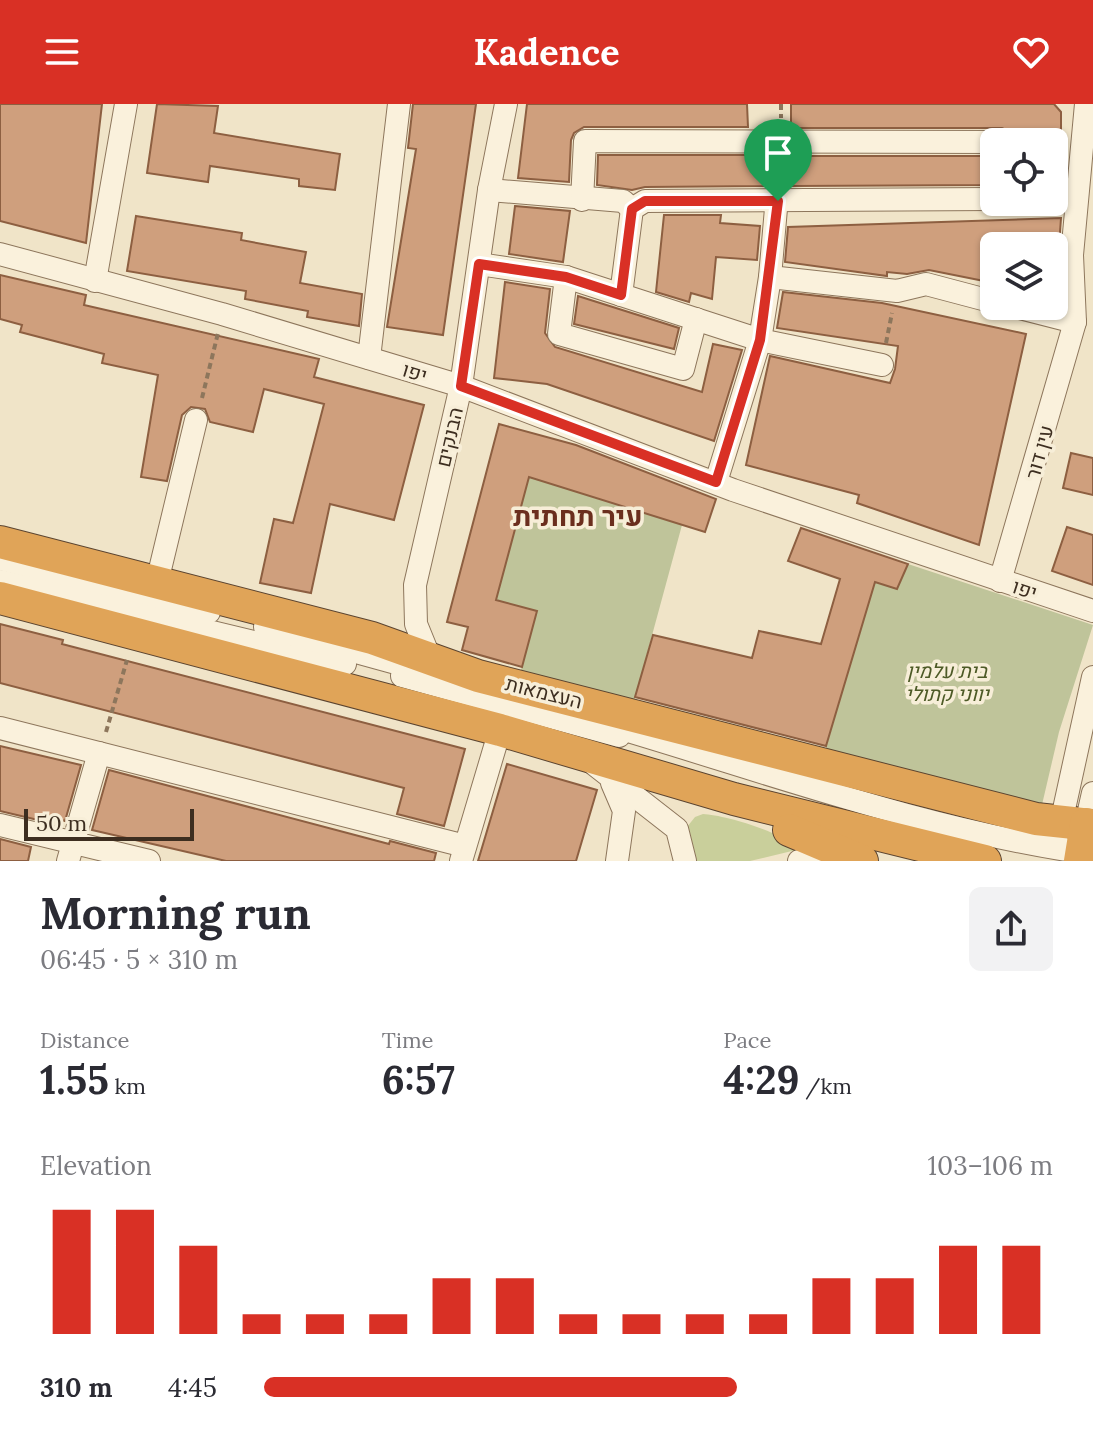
<!DOCTYPE html>
<html lang="en">
<head>
<meta charset="utf-8">
<style>
  :root { --surface:#fff; --page:#f2f2f3; --text:#2b2b33; --muted:#7c7c81; --accent:#d93025 }
  body { margin:0; font-family:Lora,Heebo,serif; background:var(--page); color:var(--text); height:100vh; display:flex; flex-direction:column; font-size:30px; white-space:nowrap }
  * { box-sizing:border-box; margin:0 }
  p { font-size:26px; color:var(--muted) }
  .icon { flex:none; width:44px; height:44px; fill:none; stroke:currentColor; stroke-width:2; stroke-linecap:round; stroke-linejoin:round }
  .map { position:relative; height:757px; overflow:hidden }
  .drawer { display:flex; flex-direction:column; background:var(--surface); flex:1 }
  .drawer>* { flex:none }
  .controls { position:absolute; left:980px; top:24px; display:grid; gap:16px }
  .controls a { display:grid; place-items:center; width:88px; height:88px; border-radius:12px; background:var(--surface); box-shadow:0 2px 6px #0004; font-size:40px }
  .scale { position:absolute; left:24px; bottom:20px; width:170px; box-sizing:border-box; padding-left:8px; border:4px solid #3d2e20; border-top:0; font-size:22px; line-height:28px; white-space:nowrap; color:#3d2e20; -webkit-text-stroke:6px #f7eed8; paint-order:stroke }
  .pin { position:absolute; display:grid; place-items:center; width:68px; height:68px; color:#fff; margin:-82px -34px; border-radius:50% 50% 50% 0; rotate:-45deg; box-shadow:0 0 8px #0007 }
  .pin .icon { rotate:45deg }
  .round { display:grid; place-items:center; flex:none; width:84px; height:84px; border-radius:12px; background:var(--page) }
  .head { display:flex; align-items:center; justify-content:space-between; height:136px; padding:0 40px }
  h1 { font-size:44px; font-weight:700; line-height:60px }
  .metrics { display:grid; grid-template-columns:repeat(3,1fr); gap:12px; height:136px; padding:8px 40px }
  .metrics div { display:grid; align-content:center }
  .metrics b { font-size:40px; font-weight:700 }
  .metrics small { font-size:22px; font-weight:400 }
  .metrics p { font-size:22px }
  .chart { height:224px; padding:16px 40px }
  .chart p { display:flex; justify-content:space-between }
  .chart svg { width:100%; height:144px; margin-top:8px; stroke:var(--accent); stroke-width:6 }
  ul { padding:0 40px; list-style:none; font-size:26px }
  li { display:grid; grid-template-columns:128px 96px 1fr; align-items:center; height:60px }
  li i { height:20px; border-radius:10px; background:var(--accent) }
  header { display:flex; justify-content:space-between; align-items:center; height:104px; padding:0 40px; background:var(--accent); color:#fff; font-size:36px; font-weight:700 }
  .map>svg:first-child { display:block }
</style>
</head>
<body>
<header><svg class="icon" aria-label="menu" viewBox="0 0 24 24"><path d="M4 6h16M4 12h16M4 18h16"/></svg>Kadence<svg class="icon" aria-label="heart" viewBox="0 0 24 24"><path d="M12 20l-8-8c-3-5 5-10 8-4 3-6 11-1 8 4z"/></svg></header>
<div class="map">
<svg width="1093" height="757" viewBox="0 0 1093 757">
  <rect width="100%" height="100%" fill="#f0e4c8"/>
  <!-- green -->
  <path fill="#c9cf9b" d="M 703,710 C 724,711 785,728 796,746 L 750,757 L 692,757 L 693,742 L 687,723 L 695,713 Z"/>
  <!-- cemetery -->
  <g fill="#bfc49a">
    <path d="M 529,373 L 682,421 L 632,605 L 519,573 L 537,507 L 496,496 Z"/>
    <path d="M 908,460 L 1093,521 L 1059,628 L 1041,705 L 825,647 L 875,478 L 897,485 Z"/>
  </g>
  <!-- building -->
  <g fill="#cf9f7d" stroke="#8d5f41" stroke-width="2">
    <path d="M 0,0 L 102,0 L 86,139 L 0,117 Z"/>
    <path d="M 157,0 L 218,2 L 214,29 L 340,50 L 335,86 L 299,82 L 299,75 L 210,62 L 208,78 L 147,69 Z"/>
    <path d="M 413,0 L 476,0 L 443,231 L 387,223 L 416,45 L 408,44 Z"/>
    <path d="M 527,0 L 747,0 L 748,23 L 584,23 L 574,29 L 571,36 L 569,78 L 518,74 Z"/>
    <path d="M 791,0 L 1054,0 L 1061,8 L 1061,38 L 1016,38 L 1014,30 L 1002,24 L 791,24 Z"/>
    <path d="M 598,51 L 767,51 L 764,82 L 645,83 L 632,86 L 597,81 Z"/>
    <path d="M 795,52 L 994,52 L 994,81 L 792,82 Z"/>
    <path d="M 515,102 L 570,107 L 563,158 L 509,150 Z"/>
    <path d="M 664,111 L 721,111 L 720,119 L 760,122 L 757,156 L 716,153 L 712,195 L 691,189 L 689,198 L 656,188 Z"/>
    <path d="M 136,112 L 242,129 L 241,136 L 306,148 L 300,179 L 362,190 L 359,222 L 307,213 L 308,207 L 245,195 L 246,187 L 127,167 Z"/>
    <path d="M 1061,114 L 1059,142 L 994,142 L 994,179 L 929,166 L 907,170 L 887,168 L 887,172 L 785,158 L 788,123 Z"/>
    <path d="M 0,171 L 86,191 L 84,201 L 319,255 L 314,273 L 424,301 L 394,416 L 330,400 L 311,489 L 260,479 L 274,415 L 293,419 L 324,300 L 264,285 L 253,328 L 210,318 L 205,305 L 191,303 L 182,311 L 167,377 L 141,373 L 158,271 L 102,259 L 104,250 L 20,228 L 22,221 L 0,215 Z"/>
    <path d="M 505,178 L 550,185 L 545,229 L 555,243 L 702,288 L 713,240 L 742,246 L 714,337 L 547,280 L 494,274 Z"/>
    <path d="M 783,188 L 882,199 L 1026,230 L 979,441 L 857,399 L 859,391 L 746,361 L 770,252 L 890,279 L 895,265 L 898,242 L 777,224 Z"/>
    <path d="M 578,192 L 679,224 L 674,245 L 574,220 Z"/>
    <path d="M 499,320 L 576,341 L 716,395 L 705,428 L 529,373 L 496,496 L 537,507 L 522,563 L 462,546 L 468,523 L 447,518 Z"/>
    <path d="M 1071,349 L 1093,354 L 1093,391 L 1063,384 Z"/>
    <path d="M 1067,423 L 1093,431 L 1093,481 L 1052,467 Z"/>
    <path d="M 801,424 L 908,460 L 897,485 L 875,478 L 826,642 L 635,593 L 653,531 L 752,554 L 759,527 L 821,540 L 840,475 L 788,457 Z"/>
    <path d="M 0,520 L 63,536 L 62,540 L 465,645 L 444,722 L 397,710 L 404,684 L 0,579 Z"/>
    <path d="M 0,642 L 81,661 L 65,717 L 39,711 L 38,716 L 0,707 Z"/>
    <path d="M 507,660 L 597,686 L 576,757 L 478,757 Z"/>
    <path d="M 109,666 L 389,740 L 390,737 L 436,749 L 434,757 L 226,757 L 92,726 Z"/>
    <path d="M 0,735 L 31,743 L 28,757 L 0,757 Z"/>
  </g>
  <g fill="none" stroke-linecap="round" stroke-linejoin="round">
    <!-- minor casing -->
    <g stroke="#8d765c" stroke-width="24">
      <g id="minor">
        <path d="M 489,86 L 623,97 L 632,105"/>
        <path d="M 582,96 L 585,37 L 1002,38"/>
        <path d="M 632,105 L 645,97 L 994,95"/>
        <path d="M 0,150 L 222,210 L 461,282 L 733,386 L 1093,507"/>
        <path d="M 479,160 L 566,173 L 760,236 L 882,261"/>
        <path d="M 566,173 L 559,230 L 683,265 L 696,215"/>
        <path d="M 770,173 L 897,187 L 926,180 L 994,198"/>
        <path d="M 95,177 L 126,0"/>
        <path d="M 621,191 L 632,105"/>
        <path d="M 1012,202 L 1075,218"/>
        <path d="M 369,254 L 399,0"/>
        <path d="M 716,378 L 760,236 L 770,173 L 782,36"/>
        <path d="M 0,455 L 209,508"/>
        <path d="M 0,477 L 345,560"/>
        <path d="M 1000,477 L 1075,218 L 1072,151 L 1086,0"/>
        <path d="M 157,478 L 196,316"/>
        <path d="M 265,523 L 421,566"/>
        <path d="M 437,556 L 427,547 L 416,520 L 415,481 L 461,282 L 489,86 L 506,0"/>
        <path d="M 402,572 L 619,632"/>
        <path d="M 608,621 C 768,668 927,727 1093,750"/>
        <path d="M 0,624 L 465,742"/>
        <path d="M 590,657 L 677,725 L 685,757"/>
        <path d="M 612,679 L 624,707 L 617,757"/>
        <path d="M 1086,720 L 1093,689"/>
        <path d="M 0,721 L 149,757"/>
        <path d="M 1059,728 L 1093,573"/>
        <path d="M 68,757 L 99,649"/>
        <path d="M 461,757 L 500,626"/>
        <path d="M 799,757 L 841,757"/>
      </g>
    </g>
    <!-- highway casing -->
    <g stroke="#5b4430" stroke-width="34">
      <g id="highway">
        <path d="M 0,438 L 372,534 L 478,572 L 1036,715 L 1093,721"/>
        <path d="M 0,494 L 500,626 L 734,695 L 985,757"/>
        <path d="M 789,726 L 862,757"/>
        <path d="M 1080,757 L 1086,720"/>
      </g>
    </g>
    <!-- path -->
    <g stroke="#8d765c" stroke-width="4" stroke-dasharray="6 4" stroke-linecap="butt">
      <path d="M 781,0 L 781,14"/>
      <path d="M 886,239 L 892,209"/>
      <path d="M 202,294 L 218,229"/>
      <path d="M 106,628 L 127,556"/>
    </g>
    <!-- minor -->
    <use href="#minor" stroke="#faf1dc" stroke-width="22"/>
    <!-- highway -->
    <use href="#highway" stroke="#e0a458" stroke-width="32"/>
  </g>
  <g fill="none" stroke-linecap="round" stroke-linejoin="round">
    <!-- route casing -->
    <g stroke="#fff" stroke-width="16">
      <path id="route" d="M 645,97 L 778,97 L 760,236 L 716,378 L 461,282 L 479,160 L 566,173 L 621,191 L 632,105 Z"/>
    </g>
    <!-- route -->
    <use href="#route" stroke="#d93025" stroke-width="10"/>
  </g>
  <g text-anchor="middle" dominant-baseline="central" stroke-width="7" stroke-linejoin="round" paint-order="stroke">
    <!-- street labels -->
    <g font-size="20" fill="#3d2e20" stroke="#f7eed8">
      <text transform="translate(415 268) rotate(17)">יפו</text>
      <text transform="translate(449 333) rotate(-77)">הבנקים</text>
      <text transform="translate(1039 348) rotate(-74)">עין דור</text>
      <text transform="translate(1025 485) rotate(18)">יפו</text>
      <text transform="translate(544 588) rotate(14)">העצמאות</text>
    </g>
    <!-- park labels -->
    <g font-size="20" font-style="italic" fill="#4d5a26" stroke="#f7eed8">
      <text x="947" y="566">בית עלמין<tspan x="947" dy="23">יווני קתולי</tspan></text>
    </g>
    <!-- district labels -->
    <g font-size="28" font-weight="bold" fill="#6b2e1e" stroke="#f7eed8">
      <text x="578" y="412">עיר תחתית</text>
    </g>
  </g>
</svg>
<div class="controls">
<a><svg class="icon" aria-label="locate" viewBox="0 0 24 24"><circle cx="12" cy="12" r="6"/><path d="M12 2v4M12 18v4M2 12h4M18 12h4"/></svg></a>
<a><svg class="icon" aria-label="layers" viewBox="0 0 24 24"><path d="M12 4l9 5-9 5-9-5zM3 14l9 5 9-5"/></svg></a>
</div>
<div class="scale">50 m</div>
<div class="pin" style="left:778px;top:97px;background:#1e9e55"><svg class="icon" aria-label="arrive" viewBox="0 0 24 24"><path d="M6 21V4h12l-3 4 3 4H6"/></svg></div>
</div>
<section class="drawer">
<div class="head"><div><h1>Morning run</h1><p>06:45 · 5 × 310 m</p></div><a class="round"><svg class="icon" aria-label="share" viewBox="0 0 24 24"><path d="M12 15V3M7 8l5-5 5 5M5 13v7h14v-7"/></svg></a></div>
<div class="metrics">
<div><p>Distance</p><b>1.55<small> km</small></b></div>
<div><p>Time</p><b>6:57</b></div>
<div><p>Pace</p><b>4:29<small> /km</small></b></div>
</div>
<div class="chart"><p><span>Elevation</span>103–106 m</p>
<svg viewBox="0 0 160 44" preserveAspectRatio="none"><path d="M5 44V6M15 44V6M25 44V17M35 44V38M45 44V38M55 44V38M65 44V27M75 44V27M85 44V38M95 44V38M105 44V38M115 44V38M125 44V27M135 44V27M145 44V17M155 44V17"/></svg>
</div>
<ul>
<li><b>310 m</b>4:45<i style="width:60%"></i></li>
</ul>
</section>
</body>
</html>
